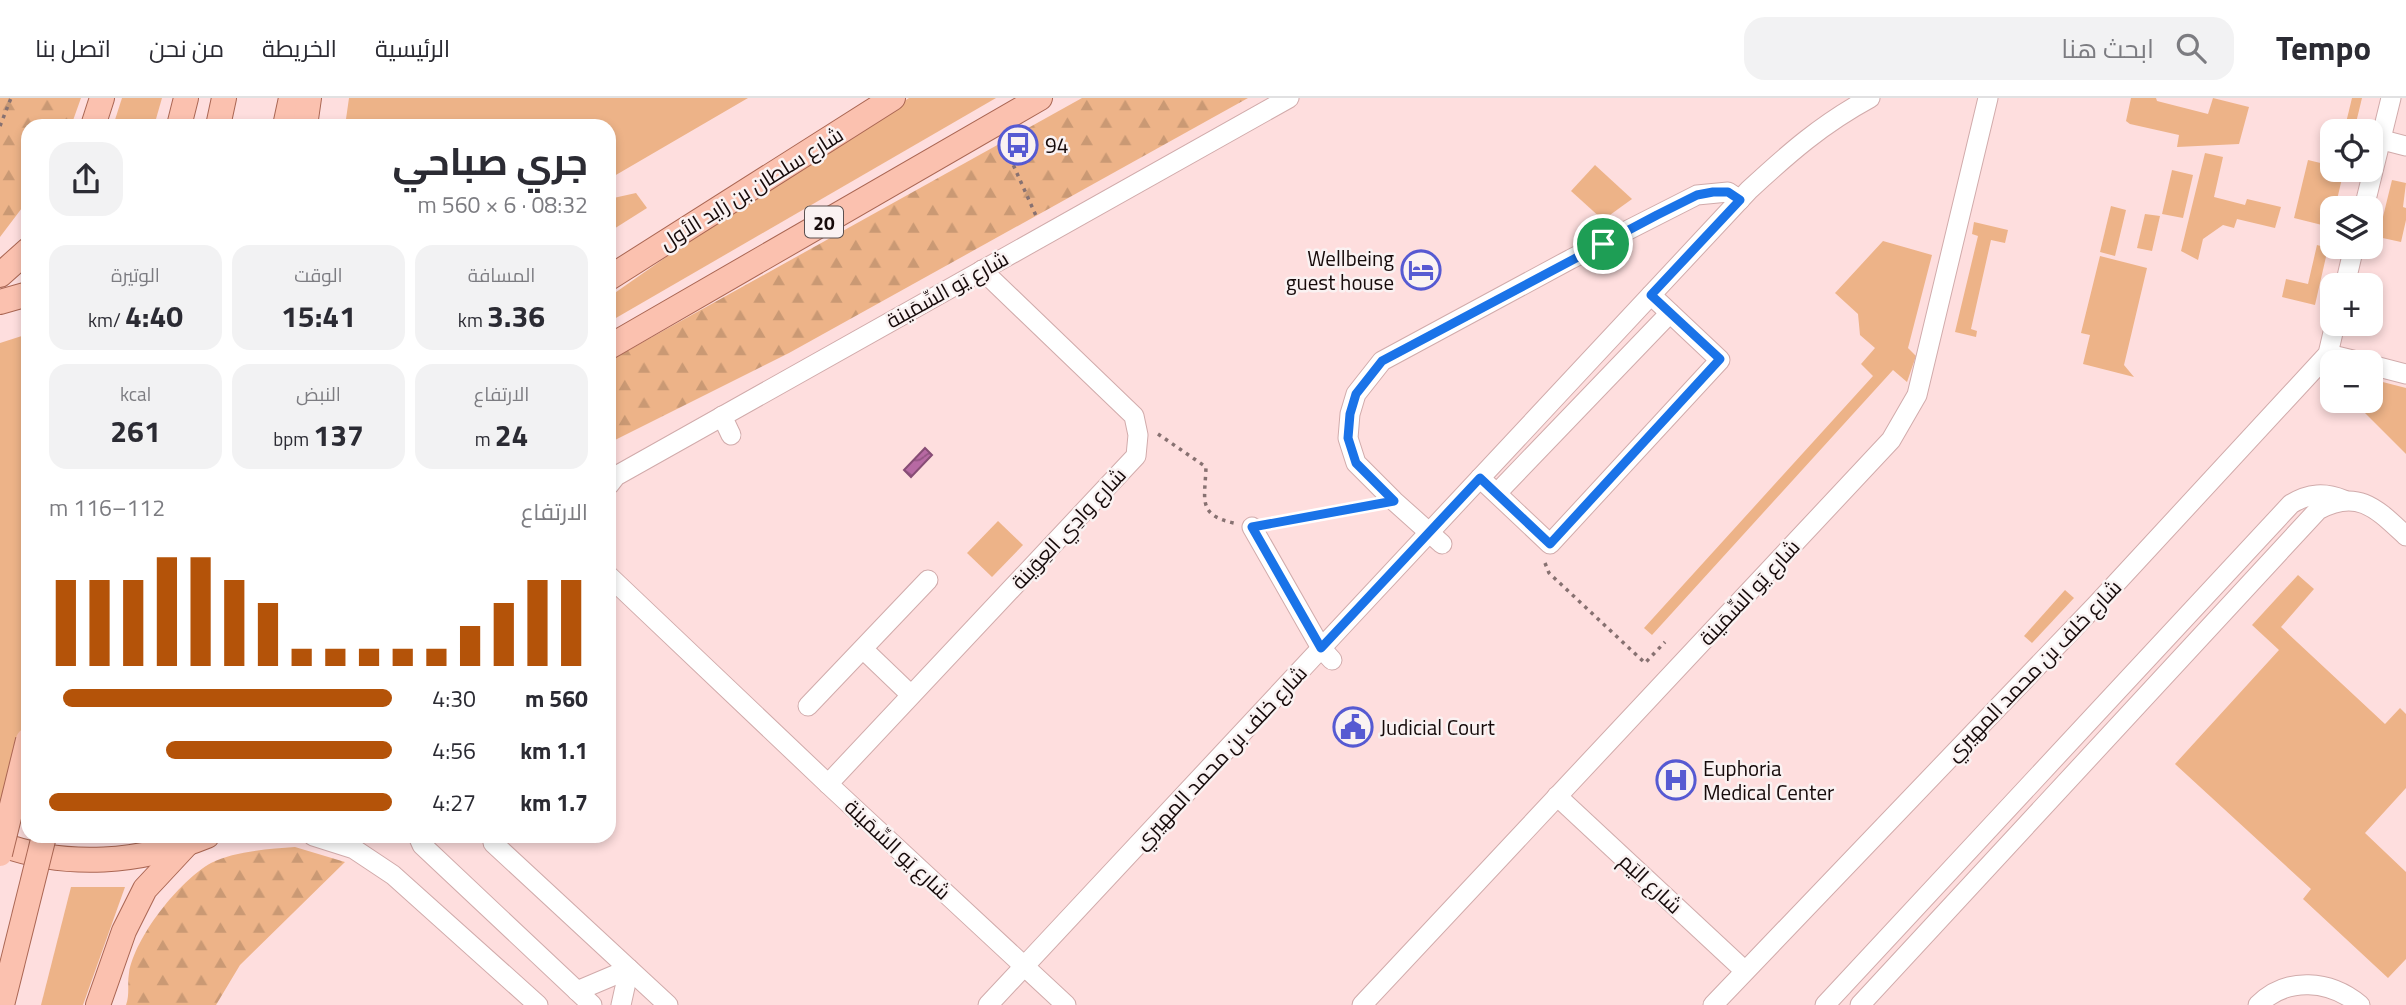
<!DOCTYPE html>
<html lang="ar">
<head>
<meta charset="utf-8">
<style>
  :root { --surface:#fff; --page:#f2f2f3; --text:#2b2b33; --muted:#7c7c81; --line:#e1e1e2; --accent:#b45309 }
  body { margin:0; font-family:"Titillium Web",Cairo,sans-serif; background:var(--page); color:var(--text); direction:rtl; height:100vh; display:flex; flex-direction:column; font-size:26px; white-space:nowrap }
  * { box-sizing:border-box; margin:0 }
  p { font-size:23px; color:var(--muted) }
  .icon { flex:none; width:38px; height:38px; fill:none; stroke:currentColor; stroke-width:2; stroke-linecap:round; stroke-linejoin:round }
  .map { position:relative; flex:1; overflow:hidden; direction:ltr }
  .side { position:absolute; left:21px; top:21px; width:595px; height:724px; display:flex; flex-direction:column; background:var(--surface); border-radius:21px; box-shadow:0 4px 10px #0003; direction:rtl }
  .side>* { flex:none }
  .buttons { position:absolute; left:2320px; top:21px; display:grid; gap:14px }
  .buttons a { display:grid; place-items:center; width:63px; height:63px; border-radius:14px; background:var(--surface); box-shadow:0 4px 10px #0003; font-size:35px }
  .pin { position:absolute; display:grid; place-items:center; width:60px; height:60px; color:#fff; margin:-30px; border:4px solid #fff; border-radius:50%; box-shadow:0 2px 7px #0007 }
  .round { display:grid; place-items:center; flex:none; width:74px; height:74px; border-radius:21px; background:var(--page) }
  .head { display:flex; align-items:center; justify-content:space-between; height:119px; padding:0 28px }
  h1 { font-size:38px; font-weight:700; line-height:52px }
  .figures { display:grid; grid-template-columns:repeat(3,1fr); gap:10px; height:119px; padding:7px 28px }
  .figures div { display:grid; align-content:center; border-radius:18px; background:var(--page); text-align:center }
  .figures b { font-size:30px; font-weight:700 }
  .figures small { font-size:19px; font-weight:400 }
  .figures p { font-size:19px }
  .chart { height:196px; padding:14px 28px }
  .chart p { display:flex; justify-content:space-between }
  .chart svg { width:100%; height:126px; margin-top:7px; stroke:var(--accent); stroke-width:6 }
  ul { padding:0 28px; list-style:none; font-size:23px }
  li { display:grid; grid-template-columns:112px 84px 1fr; align-items:center; height:52px }
  li i { height:18px; border-radius:9px; background:var(--accent) }
  header { display:flex; align-items:center; gap:42px; box-sizing:border-box; height:98px; padding:0 35px; background:var(--surface); border-bottom:2px solid var(--line) }
  header strong { font-size:33px }
  nav { display:flex; gap:38px; margin-inline-start:auto; font-size:24px }
  .search { width:490px; height:63px; background:var(--page); display:flex; align-items:center; gap:18px; box-sizing:border-box; padding:0 24px; border-radius:21px; color:var(--muted); font-size:26px }
  .map>svg:first-child { display:block }
</style>
</head>
<body>
<header>
<strong>Tempo</strong>
<div class="search"><svg class="icon" aria-label="search" viewBox="0 0 24 24"><circle cx="10" cy="10" r="6"/><path d="M15 15l6 6"/></svg>ابحث هنا</div>
<nav><a>الرئيسية</a><a>الخريطة</a><a>من نحن</a><a>اتصل بنا</a></nav>
</header>
<div class="map">
<svg width="2406" height="907" viewBox="0 0 2406 907">
  <defs>
    <pattern id="forest-firs" width="22" height="20" patternUnits="userSpaceOnUse" patternTransform="scale(1.75)"><rect width="22" height="20" fill="#edb388"/><path d="M5 1l3.5 6h-7zM16 11l3.5 6h-7z" fill="#ca9974"/></pattern>
    <pattern id="water-waves" width="16" height="10" patternUnits="userSpaceOnUse" patternTransform="scale(1.75)"><rect width="16" height="10" fill="#b769a3"/><path d="M0 5q4-4 8 0t8 0" fill="none" stroke="#945583"/></pattern>
  </defs>
  <rect width="100%" height="100%" fill="#fedede"/>
  <!-- green -->
  <g fill="#edb388">
    <path d="M 122,0 L 162,0 L 154,28 L 113,28 Z"/>
    <path d="M 349,0 L 748,0 L 609,81 L 609,28 L 345,28 Z"/>
    <path d="M 909,0 L 996,0 L 609,224 L 609,199 L 689,143 Z"/>
    <path d="M 2131,0 L 2156,0 L 2157,3 L 2208,16 L 2213,0 L 2249,9 L 2239,46 L 2177,49 L 2179,37 L 2130,26 L 2126,23 Z"/>
    <path d="M 2352,0 L 2362,0 L 2354,33 L 2344,33 Z"/>
    <path d="M 2205,55 L 2223,59 L 2214,99 L 2245,107 L 2247,101 L 2281,109 L 2275,130 L 2237,121 L 2234,130 L 2223,127 L 2203,141 L 2198,162 L 2181,153 Z"/>
    <path d="M 2308,62 L 2333,68 L 2333,72 L 2344,72 L 2335,110 L 2333,110 L 2330,129 L 2294,120 Z"/>
    <path d="M 1595,67 L 1632,101 L 1603,122 L 1571,93 Z"/>
    <path d="M 2172,72 L 2193,77 L 2183,120 L 2162,116 Z"/>
    <path d="M 2392,82 L 2406,85 L 2403,109 L 2406,110 L 2406,122 L 2401,144 L 2378,139 Z"/>
    <path d="M 636,95 L 647,110 L 609,134 L 609,101 Z"/>
    <path d="M 2111,108 L 2126,112 L 2115,158 L 2100,154 Z"/>
    <path d="M 2145,116 L 2160,118 L 2152,153 L 2137,150 Z"/>
    <path d="M 1974,124 L 2008,132 L 2005,145 L 1991,142 L 1971,231 L 1977,233 L 1976,239 L 1955,234 L 1978,138 L 1972,136 Z"/>
    <path d="M 1883,143 L 1932,157 L 1908,250 L 1916,258 L 1907,284 L 1893,272 L 1652,537 L 1644,530 L 1873,278 L 1861,266 L 1875,250 L 1860,237 L 1858,216 L 1835,195 Z"/>
    <path d="M 2317,147 L 2328,150 L 2315,207 L 2282,199 L 2286,181 L 2308,186 Z"/>
    <path d="M 2100,158 L 2147,170 L 2124,267 L 2134,279 L 2083,266 L 2090,237 L 2081,235 Z"/>
    <path d="M 28,236 L 28,722 L 0,712 L 0,245 Z"/>
    <path d="M 2371,281 L 2406,290 L 2406,356 L 2353,303 L 2371,303 Z"/>
    <path d="M 998,423 L 1023,447 L 992,479 L 967,455 Z"/>
    <path d="M 2298,477 L 2314,491 L 2281,529 L 2385,626 L 2400,610 L 2406,616 L 2406,690 L 2365,735 L 2406,774 L 2406,861 L 2388,880 L 2303,801 L 2311,791 L 2175,666 L 2279,552 L 2252,527 Z"/>
    <path d="M 2065,492 L 2074,500 L 2032,545 L 2024,538 Z"/>
    <path d="M 71,789 L 125,789 L 83,907 L 41,907 Z"/>
  </g>
  <!-- forest -->
  <g fill="url(#forest-firs)">
    <path d="M 0,0 L 81,0 L 71,28 L 28,28 L 28,102 L 0,139 Z"/>
    <path d="M 1082,0 L 1248,0 L 789,255 L 609,345 L 609,263 Z"/>
    <path d="M 295,749 L 345,764 L 240,867 L 216,907 L 126,907 C 130,896 127,886 129,875 C 135,839 179,783 211,765 C 234,753 269,751 295,749 Z"/>
  </g>
  <!-- water -->
  <path fill="url(#water-waves)" stroke="#874c75" stroke-width="2" d="M 925,350 L 932,357 L 911,379 L 904,372 Z"/>
  <g fill="none" stroke-linecap="round" stroke-linejoin="round">
    <!-- minor casing -->
    <g stroke="#d1abab" stroke-width="21">
      <g id="minor">
        <path d="M 2371,39 L 2406,48"/>
        <path d="M 2364,110 L 2391,0"/>
        <path d="M 2345,187 L 2354,149"/>
        <path d="M 2328,256 L 2361,264"/>
        <path d="M 2371,267 L 2406,276"/>
        <path d="M 722,318 L 731,337"/>
        <path d="M 1480,380 L 1550,446 L 1720,262 L 1651,197"/>
        <path d="M 609,387 L 616,378 L 1289,0"/>
        <path d="M 1497,395 L 1670,215"/>
        <path d="M 1252,429 L 1321,550 L 1332,562"/>
        <path d="M 1442,446 L 1394,403 L 1356,365 L 1348,340 L 1350,316 L 1356,296 L 1382,263 L 1571,161 L 1697,97 L 1728,94 L 1740,102"/>
        <path d="M 609,478 L 828,686 L 1066,907"/>
        <path d="M 863,551 L 911,597"/>
        <path d="M 808,608 L 928,482"/>
        <path d="M 828,686 L 1136,358 L 1138,337 L 1134,318 L 982,172"/>
        <path d="M 1557,698 L 1745,873"/>
        <path d="M 313,738 L 354,751 L 393,777 L 538,907"/>
        <path d="M 418,738 L 422,747 L 592,907"/>
        <path d="M 493,745 L 668,907"/>
        <path d="M 577,893 L 629,871"/>
        <path d="M 621,907 L 629,871"/>
        <path d="M 988,907 L 1749,92 C 1789,55 1822,26 1870,0"/>
        <path d="M 1362,907 L 1891,342 L 1917,297 L 1988,0"/>
        <path d="M 1713,907 L 2096,507 L 2328,256 L 2335,226"/>
        <path d="M 1825,907 L 2291,406 C 2309,395 2325,394 2344,402"/>
        <path d="M 1860,907 L 2318,412 C 2358,390 2377,411 2406,438"/>
        <path d="M 2258,907 C 2287,878 2330,882 2360,907"/>
      </g>
    </g>
    <!-- major casing -->
    <g stroke="#aa6653" stroke-width="26">
      <g id="major">
        <path d="M 93,28 L 102,0"/>
        <path d="M 179,28 L 186,0"/>
        <path d="M 218,28 L 224,0"/>
        <path d="M 285,28 L 291,0"/>
        <path d="M 305,28 L 309,0"/>
        <path d="M 0,177 L 28,152"/>
        <path d="M 609,180 L 893,0"/>
        <path d="M 0,204 L 28,196"/>
        <path d="M 609,249 L 1040,0"/>
        <path d="M 0,746 C 67,771 141,765 207,738"/>
        <path d="M 98,907 L 124,833 L 145,791 L 186,747"/>
      </g>
    </g>
    <!-- path -->
    <g stroke="#877171" stroke-width="3.5" stroke-dasharray="3.5 5" stroke-linecap="butt">
      <path d="M 0,28 L 11,0"/>
      <path d="M 1003,44 L 1037,120"/>
      <path d="M 1158,336 L 1206,369 C 1205,402 1197,417 1234,425"/>
      <path d="M 1272,425 L 1372,407"/>
      <path d="M 1545,465 L 1549,475 L 1645,565 L 1665,544"/>
    </g>
    <!-- minor -->
    <use href="#minor" stroke="#fff" stroke-width="19"/>
    <!-- major -->
    <use href="#major" stroke="#fbc1af" stroke-width="24"/>
    <!-- major-bridge casing -->
    <g stroke="#aa6653" stroke-width="26" stroke-linecap="butt">
      <g id="major-bridge">
        <path d="M 0,756 L 28,642"/>
        <path d="M 2,907 L 44,738"/>
      </g>
    </g>
    <!-- major-bridge -->
    <use href="#major-bridge" stroke="#fbc1af" stroke-width="24"/>
  </g>
  <g fill="none" stroke-linecap="round" stroke-linejoin="round">
    <!-- route casing -->
    <g stroke="#fff" stroke-width="14">
      <path id="route" d="M 1713,94 L 1728,94 L 1740,102 L 1651,197 L 1720,261 L 1550,446 L 1480,380 L 1321,550 L 1252,429 L 1394,403 L 1356,365 L 1348,340 L 1350,316 L 1356,296 L 1382,263 L 1657,117 L 1697,97 Z"/>
    </g>
    <!-- route -->
    <use href="#route" stroke="#1a73e8" stroke-width="9"/>
  </g>
  <!-- icons -->
  <defs>
    <g id="bus-ring" transform="scale(2.0125)"><circle r="9.5" fill="#faf2f2" stroke="#565ad2" stroke-width="1.5"/><path d="M-5-6H5V4H4V6H2V4H-2V6H-4V4H-5ZM-3.5-4V0h7V-4ZM-3.5 1.2v1.5H-2V1.2ZM2 1.2v1.5H3.5V1.2Z" fill="#565ad2"/></g>
    <g id="hotel-ring" transform="scale(2.0125)"><circle r="9.5" fill="#faf2f2" stroke="#565ad2" stroke-width="1.5"/><path d="M-6-4.5h1.5V1H6V5H4.5V3h-9V5H-6ZM-4 0a1.8 1.8 0 1 1 3.6 0ZM.5 0V-2.5h3Q6-2.5 6 0Z" fill="#565ad2"/></g>
    <g id="civic-ring" transform="scale(2.0125)"><circle r="9.5" fill="#faf2f2" stroke="#565ad2" stroke-width="1.5"/><path d="M-.6-6.5H3V-4.5H.6V-3L4-1V1h2V6H-6V1h2V-1L-.6-3ZM-1.2 2.5V6h2.4V2.5Z" fill="#565ad2"/></g>
    <g id="hospital-ring" transform="scale(2.0125)"><circle r="9.5" fill="#faf2f2" stroke="#565ad2" stroke-width="1.5"/><path d="M-5-5h3v3.5h4V-5h3V5h-3V1.5h-4V5h-3Z" fill="#565ad2"/></g>
  </defs>
  <g fill-rule="evenodd">
    <use href="#bus-ring" x="1018" y="47"/>
    <use href="#hotel-ring" x="1421" y="172"/>
    <use href="#civic-ring" x="1353" y="629"/>
    <use href="#hospital-ring" x="1676" y="682"/>
  </g>
  <g text-anchor="middle" dominant-baseline="central" stroke-width="5" stroke-linejoin="round" paint-order="stroke">
    <!-- shield labels -->
    <rect fill="#faf2f2" stroke="#5a5050" stroke-width="2" x="805" y="108.5" width="38" height="31" rx="5"/>
    <g font-size="19" font-weight="bold" fill="#160a0a">
      <text x="824" y="124">20</text>
    </g>
    <!-- poi labels -->
    <g font-size="21" fill="#160a0a" stroke="#faf2f2" text-anchor="start">
      <text x="1045" y="47">94</text>
      <text x="1394" y="160" text-anchor="end">Wellbeing<tspan x="1394" dy="24">guest house</tspan></text>
      <text x="1380" y="629">Judicial Court</text>
      <text x="1703" y="670">Euphoria<tspan x="1703" dy="24">Medical Center</tspan></text>
    </g>
    <!-- street labels -->
    <g font-size="21" fill="#160a0a" stroke="#faf2f2">
      <text transform="translate(751 90) rotate(-32)">شارع سلطان بن زايد الأول</text>
      <text transform="translate(947 191) rotate(-29)">شارع يَو السِّمَينة</text>
      <text transform="translate(1068 430) rotate(-47)">شارع وادِي العِوَينة</text>
      <text transform="translate(1749 494) rotate(-47)">شارع يَو السِّمَينة</text>
      <text transform="translate(2033 572) rotate(-46)">شارع خلف بن محمد المهيري</text>
      <text transform="translate(1220 659) rotate(-47)">شارع خلف بن محمد المهيري</text>
      <text transform="translate(898 751) rotate(43)">شارع يَو السِّمَينة</text>
      <text transform="translate(1651 785) rotate(43)">شارع اليَم</text>
    </g>
  </g>
</svg>
<div class="buttons">
<a><svg class="icon" aria-label="locate" viewBox="0 0 24 24"><circle cx="12" cy="12" r="6"/><path d="M12 2v4M12 18v4M2 12h4M18 12h4"/></svg></a>
<a><svg class="icon" aria-label="layers" viewBox="0 0 24 24"><path d="M12 4l9 5-9 5-9-5zM3 14l9 5 9-5"/></svg></a>
<a>+</a>
<a>−</a>
</div>
<div class="pin" style="left:1603px;top:146px;background:#1e9e55"><svg class="icon" aria-label="arrive" viewBox="0 0 24 24"><path d="M6 21V4h12l-3 4 3 4H6"/></svg></div>
<section class="side">
<div class="head"><div><h1>جري صباحي</h1><p>08:32 · 6 × 560 m</p></div><a class="round"><svg class="icon" aria-label="share" viewBox="0 0 24 24"><path d="M12 15V3M7 8l5-5 5 5M5 13v7h14v-7"/></svg></a></div>
<div class="figures">
<div><p>المسافة</p><b>3.36<small> km</small></b></div>
<div><p>الوقت</p><b>15:41</b></div>
<div><p>الوتيرة</p><b>4:40<small> /km</small></b></div>
</div>
<div class="figures">
<div><p>الارتفاع</p><b>24<small> m</small></b></div>
<div><p>النبض</p><b>137<small> bpm</small></b></div>
<div><p>kcal</p><b>261</b></div>
</div>
<div class="chart"><p><span>الارتفاع</span>112–116 m</p>
<svg viewBox="0 0 160 44" preserveAspectRatio="none"><path d="M5 44V14M15 44V14M25 44V14M35 44V6M45 44V6M55 44V14M65 44V22M75 44V38M85 44V38M95 44V38M105 44V38M115 44V38M125 44V30M135 44V22M145 44V14M155 44V14"/></svg>
</div>
<ul>
<li><b>560 m</b>4:30<i style="width:96%"></i></li>
<li><b>1.1 km</b>4:56<i style="width:66%"></i></li>
<li><b>1.7 km</b>4:27<i style="width:100%"></i></li>
</ul>
</section>
</div>
</body>
</html>
